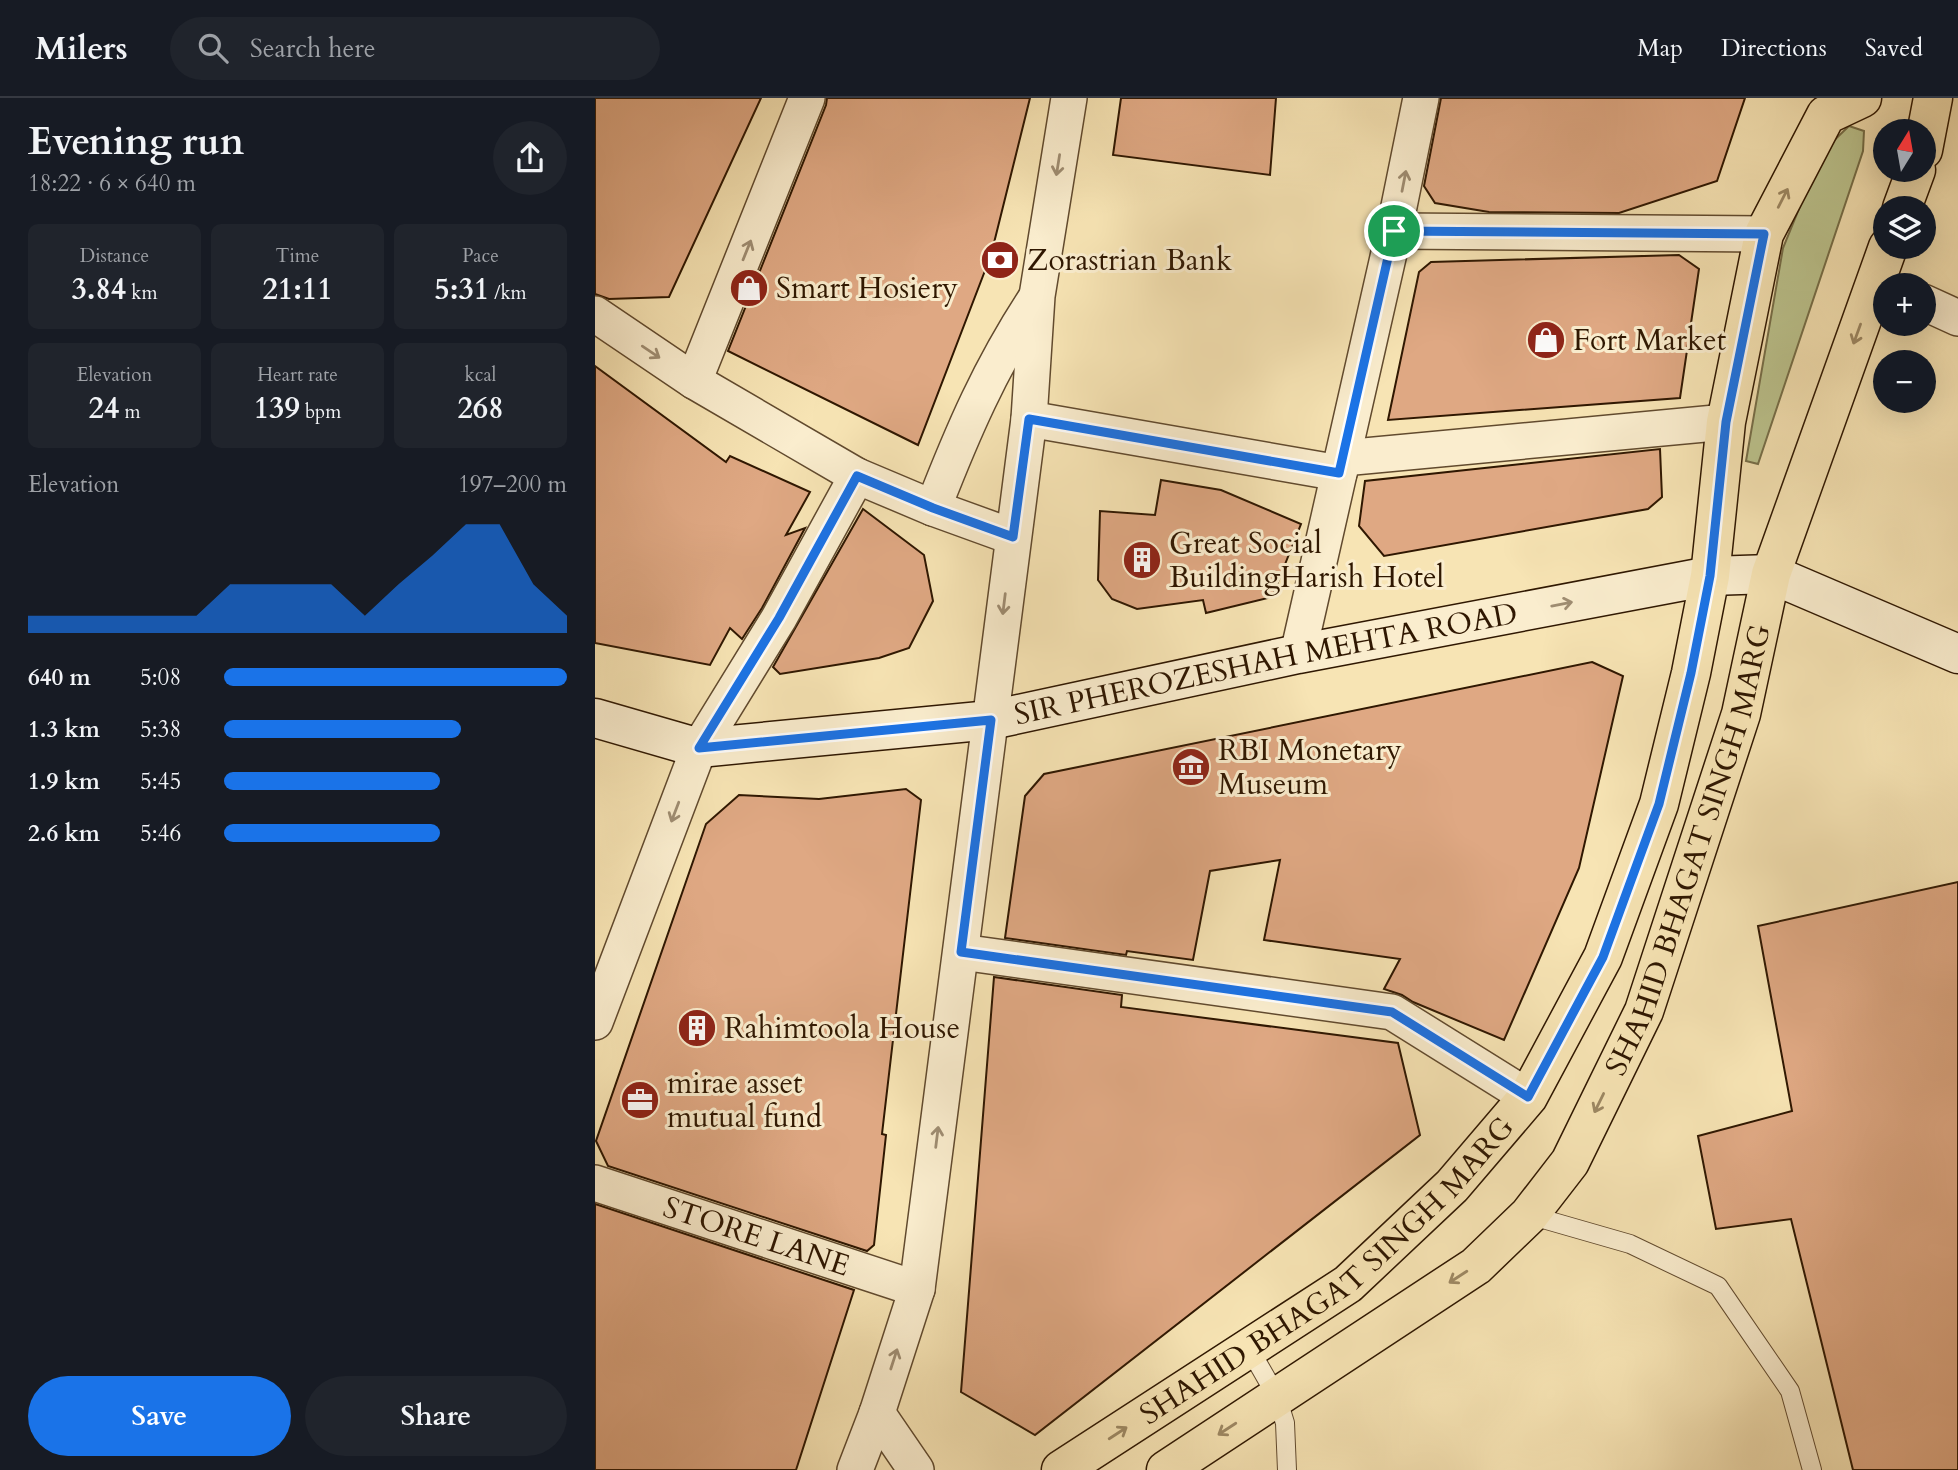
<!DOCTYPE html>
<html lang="en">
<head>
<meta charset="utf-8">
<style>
  :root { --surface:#171b24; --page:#20242c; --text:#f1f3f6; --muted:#9ea1a6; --line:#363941; --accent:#1a73e8 }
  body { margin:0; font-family:Cardo,serif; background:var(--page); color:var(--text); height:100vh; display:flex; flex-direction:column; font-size:26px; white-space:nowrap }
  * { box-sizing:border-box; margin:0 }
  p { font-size:23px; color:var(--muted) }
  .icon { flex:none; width:38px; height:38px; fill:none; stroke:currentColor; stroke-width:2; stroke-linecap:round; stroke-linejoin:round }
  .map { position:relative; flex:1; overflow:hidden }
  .panel { display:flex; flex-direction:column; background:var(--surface); width:595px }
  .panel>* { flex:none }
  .needle { width:46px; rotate:11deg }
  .buttons { position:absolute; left:1278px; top:21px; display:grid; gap:14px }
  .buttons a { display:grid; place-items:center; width:63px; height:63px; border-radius:50%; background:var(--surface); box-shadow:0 7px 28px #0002; font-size:35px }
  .pin { position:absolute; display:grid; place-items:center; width:60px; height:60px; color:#fff; margin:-30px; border:4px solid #fff; border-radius:50%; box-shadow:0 2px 7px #0007 }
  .round { display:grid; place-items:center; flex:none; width:74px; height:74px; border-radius:37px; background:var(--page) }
  .headline { display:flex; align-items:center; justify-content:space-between; height:119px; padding:0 28px }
  h1 { font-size:38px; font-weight:800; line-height:52px }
  .figures { display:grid; grid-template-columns:repeat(3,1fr); gap:10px; height:119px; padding:7px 28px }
  .figures div { display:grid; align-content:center; border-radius:10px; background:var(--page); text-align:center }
  .figures b { font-size:30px; font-weight:800 }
  .figures small { font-size:19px; font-weight:400 }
  .figures p { font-size:19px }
  .chart { height:196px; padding:14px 28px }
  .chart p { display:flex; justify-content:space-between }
  .chart svg { width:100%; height:126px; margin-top:7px; fill:var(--accent); opacity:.7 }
  .button { display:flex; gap:14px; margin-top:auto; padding:14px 28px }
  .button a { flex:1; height:80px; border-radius:42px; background:var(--accent); color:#fff; font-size:28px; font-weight:800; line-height:80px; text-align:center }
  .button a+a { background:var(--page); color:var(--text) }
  ul { padding:0 28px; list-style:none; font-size:23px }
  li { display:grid; grid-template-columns:112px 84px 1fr; align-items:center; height:52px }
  li i { height:18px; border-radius:9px; background:var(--accent) }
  header { display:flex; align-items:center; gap:42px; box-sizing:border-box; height:98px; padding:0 35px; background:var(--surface); border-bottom:2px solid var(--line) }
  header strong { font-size:33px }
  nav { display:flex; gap:38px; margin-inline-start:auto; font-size:24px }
  .search { width:490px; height:63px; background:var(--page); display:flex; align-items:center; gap:18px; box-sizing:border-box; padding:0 24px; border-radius:38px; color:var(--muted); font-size:26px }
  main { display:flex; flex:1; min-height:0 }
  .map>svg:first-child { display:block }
</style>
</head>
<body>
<header>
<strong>Milers</strong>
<div class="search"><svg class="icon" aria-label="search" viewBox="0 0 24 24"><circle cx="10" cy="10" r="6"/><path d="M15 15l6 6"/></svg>Search here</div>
<nav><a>Map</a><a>Directions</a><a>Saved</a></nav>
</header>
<main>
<section class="panel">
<div class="headline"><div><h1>Evening run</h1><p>18:22 · 6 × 640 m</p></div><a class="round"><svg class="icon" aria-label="share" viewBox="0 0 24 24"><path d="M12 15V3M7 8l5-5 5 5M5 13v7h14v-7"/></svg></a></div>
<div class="figures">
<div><p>Distance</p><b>3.84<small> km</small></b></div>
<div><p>Time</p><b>21:11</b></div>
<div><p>Pace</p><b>5:31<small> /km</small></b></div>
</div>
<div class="figures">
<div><p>Elevation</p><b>24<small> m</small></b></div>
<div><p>Heart rate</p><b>139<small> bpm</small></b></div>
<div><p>kcal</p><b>268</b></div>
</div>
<div class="chart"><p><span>Elevation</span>197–200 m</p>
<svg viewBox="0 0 160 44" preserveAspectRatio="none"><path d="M0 44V38L10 38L20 38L30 38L40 38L50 38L60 27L70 27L80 27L90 27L100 38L110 27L120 17L130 6L140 6L150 27L160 38V44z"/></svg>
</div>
<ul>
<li><b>640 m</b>5:08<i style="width:100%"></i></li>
<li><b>1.3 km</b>5:38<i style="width:69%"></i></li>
<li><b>1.9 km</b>5:45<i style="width:63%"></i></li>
<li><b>2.6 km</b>5:46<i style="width:63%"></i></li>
</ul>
<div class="button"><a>Save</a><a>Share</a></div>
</section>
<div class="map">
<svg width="1363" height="1372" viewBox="0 0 1363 1372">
  <rect width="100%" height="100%" fill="#f7e4b4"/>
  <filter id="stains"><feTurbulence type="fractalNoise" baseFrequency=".00286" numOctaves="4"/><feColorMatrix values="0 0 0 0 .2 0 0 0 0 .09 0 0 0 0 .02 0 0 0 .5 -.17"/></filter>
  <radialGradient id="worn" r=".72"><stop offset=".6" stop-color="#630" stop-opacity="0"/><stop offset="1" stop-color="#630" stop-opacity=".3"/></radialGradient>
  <!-- green -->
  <path fill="#bcc48e" stroke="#766e48" stroke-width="2" d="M 1254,28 L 1269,33 L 1268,53 L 1163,366 L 1151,363 L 1188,150 L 1227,54 Z"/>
  <!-- building -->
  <g fill="#dfa883" stroke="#2f1701" stroke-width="2">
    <path d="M 0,0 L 166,0 L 74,199 L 14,201 L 0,196 Z"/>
    <path d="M 232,0 L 435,0 L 396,157 L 323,347 L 133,253 L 231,7 Z"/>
    <path d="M 526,0 L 681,0 L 675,77 L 518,57 Z"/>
    <path d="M 846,0 L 1150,0 L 1122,83 L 1024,115 L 894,114 L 840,105 L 829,88 Z"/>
    <path d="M 1084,157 L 1104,171 L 1085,300 L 793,322 L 824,174 L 836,164 Z"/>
    <path d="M 0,268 L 131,364 L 135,358 L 215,394 L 191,437 L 210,430 L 167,510 L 147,541 L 135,530 L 115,567 L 0,545 Z"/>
    <path d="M 1065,351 L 1067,399 L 1053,411 L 789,458 L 764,428 L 770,383 Z"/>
    <path d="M 566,382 L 626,392 L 706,426 L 677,499 L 611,515 L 608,502 L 542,511 L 517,501 L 503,482 L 505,413 L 560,417 Z"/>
    <path d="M 268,411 L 329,457 L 338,503 L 314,550 L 284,560 L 185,576 L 178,569 Z"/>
    <path d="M 997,564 L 1028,578 L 984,770 L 909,942 L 818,904 L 807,897 L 789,891 L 805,861 L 669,842 L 685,762 L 615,773 L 598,862 L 532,853 L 531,857 L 410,840 L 430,698 L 449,676 Z"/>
    <path d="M 311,691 L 326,702 L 287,1036 L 291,1037 L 279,1147 L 272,1153 L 13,1068 L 1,1043 L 111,726 L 144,697 L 224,701 Z"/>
    <path d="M 1363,784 L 1363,1372 L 1258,1372 L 1196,1121 L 1121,1131 L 1103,1038 L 1197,1013 L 1163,828 Z"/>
    <path d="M 399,879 L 527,897 L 526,909 L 803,945 L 825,1037 L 440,1337 L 366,1294 Z"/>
    <path d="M 0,1106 L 259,1192 L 201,1372 L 0,1372 Z"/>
  </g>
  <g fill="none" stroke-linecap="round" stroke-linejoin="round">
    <!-- lane casing -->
    <g stroke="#614a2e" stroke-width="20">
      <g id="lane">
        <path d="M 934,1117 L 1035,1146 L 1123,1188 L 1195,1293 L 1217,1372"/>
        <path d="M 654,1250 L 682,1299 L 690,1325 L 692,1372"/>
      </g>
    </g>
    <!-- street casing -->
    <g stroke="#614a2e" stroke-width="38">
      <g id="street">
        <path d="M 799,133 L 1169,136"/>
        <path d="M 1328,204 L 1363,220"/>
        <path d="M 0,216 L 99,283 L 262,378 L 338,410 L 418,439"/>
        <path d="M 99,283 L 212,0"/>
        <path d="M 434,321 L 744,375"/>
        <path d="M 748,360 L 1131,324"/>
        <path d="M 338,410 C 368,333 395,270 441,200"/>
        <path d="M 703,556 L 799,133 L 826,0"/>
        <path d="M 366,854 L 797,914 L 933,999"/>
        <path d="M 0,924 L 104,650 L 184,520 L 262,378"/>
        <path id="s1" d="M 0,1085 L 322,1191"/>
        <path d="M 282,1315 L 321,1372"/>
        <path d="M 260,1372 L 282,1315 L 322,1191 L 434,321 L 442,198 L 474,0"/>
      </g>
    </g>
    <!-- secondary casing -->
    <g stroke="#2f1701" stroke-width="41">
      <g id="secondary">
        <path id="s2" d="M 0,620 L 104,650 L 396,622 L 703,556 L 1115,478 L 1176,476 L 1363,556"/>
      </g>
    </g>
    <!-- primary casing -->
    <g stroke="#2f1701" stroke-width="41">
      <g id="primary">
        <path d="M 1328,52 L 1338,0"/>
        <path d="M 1307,110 L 1321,72"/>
        <path id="s3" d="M 466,1372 L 753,1186 L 857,1088 L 933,999 L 1008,859 L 1064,706 L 1096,575 L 1115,478 L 1131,324 L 1169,136 L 1231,17 L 1267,0"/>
        <path id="s4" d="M 571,1372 L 881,1168 L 934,1117 L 975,1064 L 1049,913 L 1146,616 L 1176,476 L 1293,149"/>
      </g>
    </g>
    <!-- lane -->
    <use href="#lane" stroke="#faedce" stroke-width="18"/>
    <!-- street -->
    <use href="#street" stroke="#faedce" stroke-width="35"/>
    <!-- secondary -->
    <use href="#secondary" stroke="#faedce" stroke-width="38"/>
    <!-- primary -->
    <use href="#primary" stroke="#f7e4b4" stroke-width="38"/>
  </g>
  <!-- one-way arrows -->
  <defs><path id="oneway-shaft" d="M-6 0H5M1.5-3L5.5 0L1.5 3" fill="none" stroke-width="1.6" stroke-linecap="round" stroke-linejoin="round" transform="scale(1.75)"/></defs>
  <g stroke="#9f8d72">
    <use href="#oneway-shaft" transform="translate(463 67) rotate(99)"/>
    <use href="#oneway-shaft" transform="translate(809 83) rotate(-79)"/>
    <use href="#oneway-shaft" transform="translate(152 152) rotate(-68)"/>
    <use href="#oneway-shaft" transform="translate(56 254) rotate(34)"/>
    <use href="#oneway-shaft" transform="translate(409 506) rotate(97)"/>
    <use href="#oneway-shaft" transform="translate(967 506) rotate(-11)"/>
    <use href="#oneway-shaft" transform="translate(80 714) rotate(111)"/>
    <use href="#oneway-shaft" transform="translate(342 1039) rotate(-83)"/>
    <use href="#oneway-shaft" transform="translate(299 1261) rotate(-72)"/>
  </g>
  <g stroke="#9d8863">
    <use href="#oneway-shaft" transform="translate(1188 100) rotate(-63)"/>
    <use href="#oneway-shaft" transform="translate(1262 236) rotate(110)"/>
    <use href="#oneway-shaft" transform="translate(1004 1005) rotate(116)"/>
    <use href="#oneway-shaft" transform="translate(863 1179) rotate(147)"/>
    <use href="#oneway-shaft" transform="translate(632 1331) rotate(147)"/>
    <use href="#oneway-shaft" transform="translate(523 1335) rotate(-33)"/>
  </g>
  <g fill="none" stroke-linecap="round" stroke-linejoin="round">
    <!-- route casing -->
    <g stroke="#fff" stroke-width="14">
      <path id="route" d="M 799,133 L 1169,136 L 1131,324 L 1115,478 L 1096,575 L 1064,706 L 1008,859 L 933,999 L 797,914 L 366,854 L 396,622 L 104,650 L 184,520 L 262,378 L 338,410 L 418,439 L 434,321 L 744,375 Z"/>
    </g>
    <!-- route -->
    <use href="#route" stroke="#1a73e8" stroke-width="9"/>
  </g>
  <!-- icons -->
  <defs>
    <g id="bank-disc" transform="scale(2.0125)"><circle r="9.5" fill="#8f2418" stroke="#faedce"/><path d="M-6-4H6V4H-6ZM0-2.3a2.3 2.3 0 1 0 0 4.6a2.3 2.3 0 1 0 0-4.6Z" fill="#fff"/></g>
    <g id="shop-disc" transform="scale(2.0125)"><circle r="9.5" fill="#8f2418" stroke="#faedce"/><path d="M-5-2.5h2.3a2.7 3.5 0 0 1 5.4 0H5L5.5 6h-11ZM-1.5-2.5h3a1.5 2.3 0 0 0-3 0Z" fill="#fff"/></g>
    <g id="building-disc" transform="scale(2.0125)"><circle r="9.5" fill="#8f2418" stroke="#faedce"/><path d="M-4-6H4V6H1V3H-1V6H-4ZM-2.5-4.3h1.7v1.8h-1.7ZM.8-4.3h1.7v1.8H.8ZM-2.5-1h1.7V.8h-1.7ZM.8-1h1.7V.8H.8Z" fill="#fff"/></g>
    <g id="museum-disc" transform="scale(2.0125)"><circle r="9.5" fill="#8f2418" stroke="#faedce"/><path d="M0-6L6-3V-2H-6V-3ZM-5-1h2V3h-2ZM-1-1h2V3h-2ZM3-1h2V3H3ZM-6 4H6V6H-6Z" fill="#fff"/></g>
    <g id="office-disc" transform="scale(2.0125)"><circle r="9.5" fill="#8f2418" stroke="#faedce"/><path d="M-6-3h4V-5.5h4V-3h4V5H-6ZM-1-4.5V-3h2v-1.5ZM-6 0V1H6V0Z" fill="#fff"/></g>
  </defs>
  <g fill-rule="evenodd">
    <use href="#bank-disc" x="405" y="162"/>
    <use href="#shop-disc" x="154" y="190"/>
    <use href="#shop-disc" x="951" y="242"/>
    <use href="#building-disc" x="547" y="462"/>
    <use href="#museum-disc" x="596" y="669"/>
    <use href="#building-disc" x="102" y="930"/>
    <use href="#office-disc" x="45" y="1002"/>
  </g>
  <g text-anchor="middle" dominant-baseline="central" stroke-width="6" stroke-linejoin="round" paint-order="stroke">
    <!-- poi labels -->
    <g font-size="30" fill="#2f1701" stroke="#faedce" text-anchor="start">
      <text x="432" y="162">Zorastrian Bank</text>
      <text x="181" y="190">Smart Hosiery</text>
      <text x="978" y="242">Fort Market</text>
      <text x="574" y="445">Great Social<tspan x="574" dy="34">BuildingHarish Hotel</tspan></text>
      <text x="623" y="652">RBI Monetary<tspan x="623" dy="34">Museum</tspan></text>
      <text x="129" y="930">Rahimtoola House</text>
      <text x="72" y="985">mirae asset<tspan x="72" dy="34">mutual fund</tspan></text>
    </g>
    <!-- street labels -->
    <g font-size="30" fill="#2f1701" stroke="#faedce">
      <text stroke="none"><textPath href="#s2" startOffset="682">SIR PHEROZESHAH MEHTA ROAD</textPath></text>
      <text stroke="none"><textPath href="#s4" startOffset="847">SHAHID BHAGAT SINGH MARG</textPath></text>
      <text stroke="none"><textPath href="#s1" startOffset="170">STORE LANE</textPath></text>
      <text stroke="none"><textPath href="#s3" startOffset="334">SHAHID BHAGAT SINGH MARG</textPath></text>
    </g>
  </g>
  <rect width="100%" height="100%" filter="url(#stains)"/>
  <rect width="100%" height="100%" fill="url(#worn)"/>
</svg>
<div class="buttons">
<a><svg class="needle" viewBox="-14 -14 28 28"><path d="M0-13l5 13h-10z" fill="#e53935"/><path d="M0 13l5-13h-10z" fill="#9ea1a6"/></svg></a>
<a><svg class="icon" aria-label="layers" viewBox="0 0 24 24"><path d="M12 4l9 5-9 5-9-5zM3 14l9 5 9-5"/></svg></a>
<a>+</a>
<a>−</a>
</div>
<div class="pin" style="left:799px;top:133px;background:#1e9e55"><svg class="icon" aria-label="arrive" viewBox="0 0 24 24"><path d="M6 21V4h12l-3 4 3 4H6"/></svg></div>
</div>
</main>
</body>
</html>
